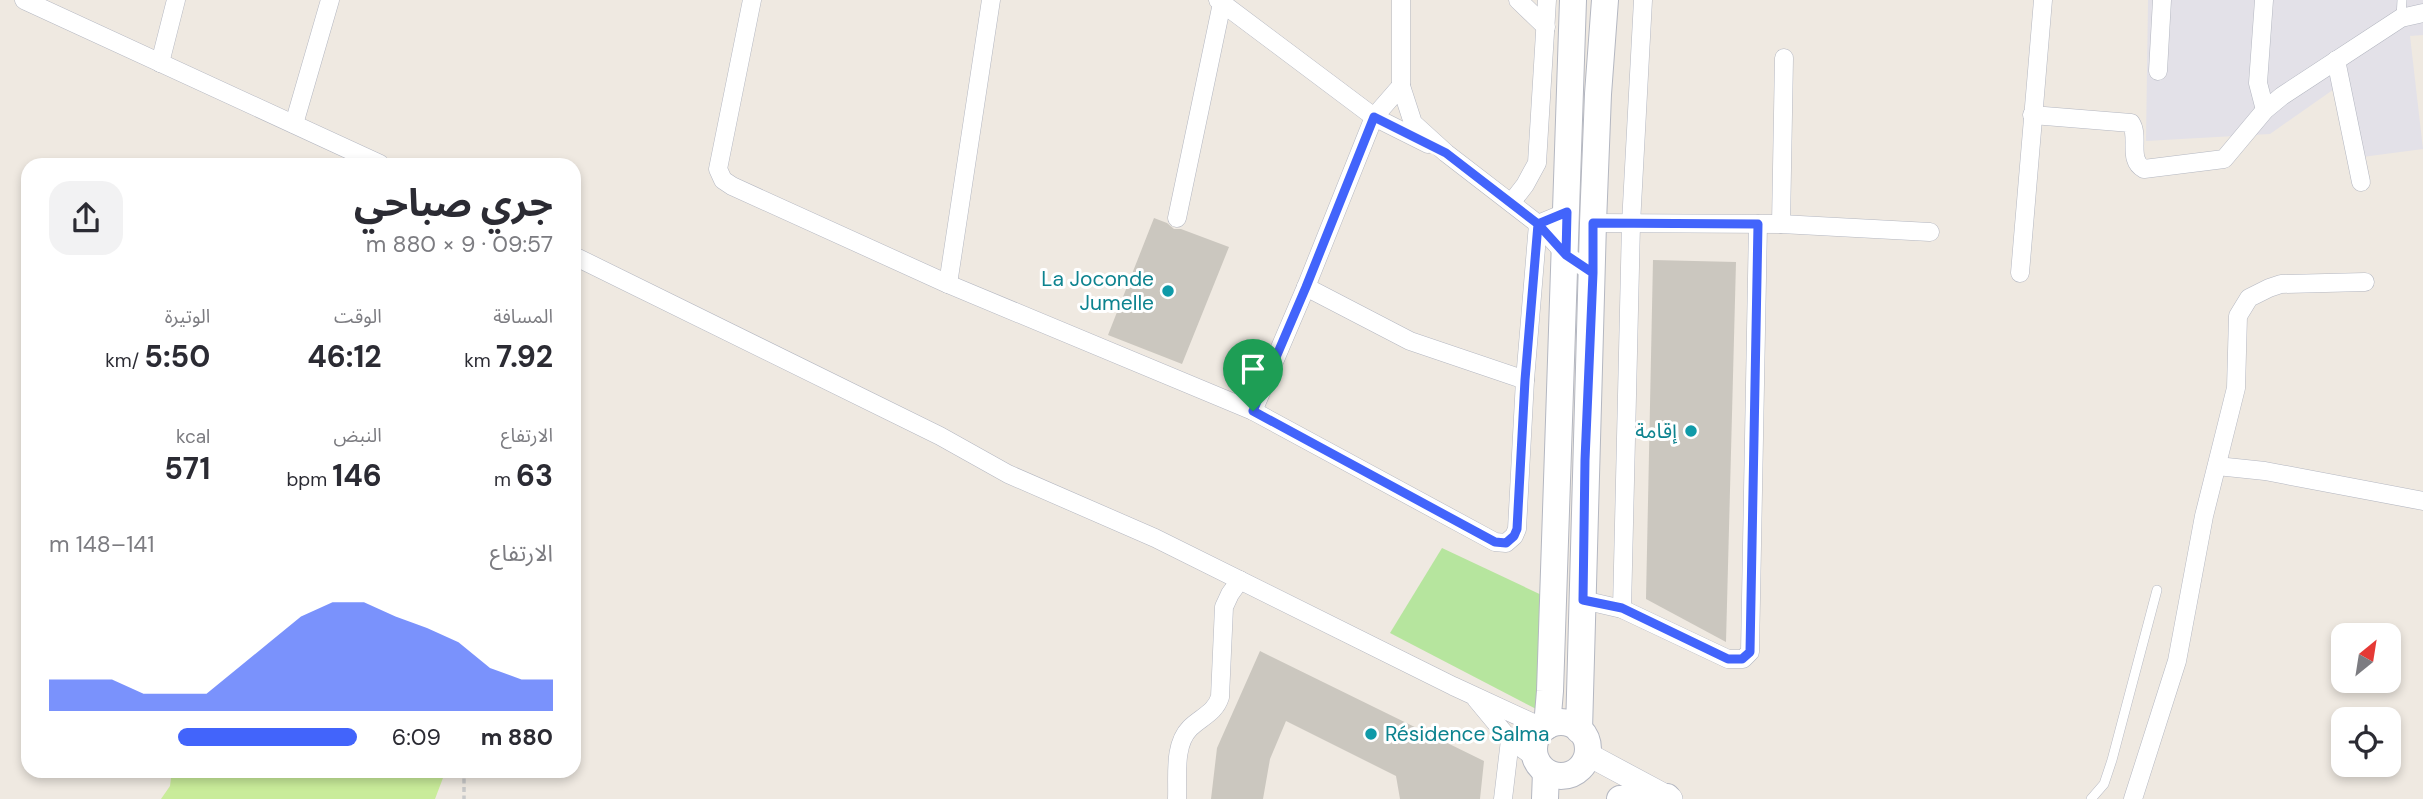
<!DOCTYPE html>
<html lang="ar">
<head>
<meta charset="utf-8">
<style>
  :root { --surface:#fff; --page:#f2f2f3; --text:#2b2b33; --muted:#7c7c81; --accent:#4264fb }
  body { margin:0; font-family:"DM Sans","Noto Sans Arabic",sans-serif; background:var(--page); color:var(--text); direction:rtl; height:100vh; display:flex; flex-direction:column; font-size:26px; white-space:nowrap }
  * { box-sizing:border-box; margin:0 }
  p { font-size:23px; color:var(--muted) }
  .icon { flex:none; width:38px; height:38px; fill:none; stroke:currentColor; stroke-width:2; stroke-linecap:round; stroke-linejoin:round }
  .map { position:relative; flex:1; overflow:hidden; direction:ltr }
  .sheet { position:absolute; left:21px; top:158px; width:560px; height:620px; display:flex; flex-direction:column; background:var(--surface); border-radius:21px; box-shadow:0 4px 10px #0003; direction:rtl }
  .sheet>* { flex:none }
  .needle { width:46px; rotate:30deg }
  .buttons { position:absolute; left:2331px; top:623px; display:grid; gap:14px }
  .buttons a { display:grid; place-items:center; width:70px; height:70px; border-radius:14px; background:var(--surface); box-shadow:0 4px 10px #0003; font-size:35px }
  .pin { position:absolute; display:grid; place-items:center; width:60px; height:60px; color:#fff; margin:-72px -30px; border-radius:50% 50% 50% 0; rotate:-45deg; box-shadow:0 0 7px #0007 }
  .pin .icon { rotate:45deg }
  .round { display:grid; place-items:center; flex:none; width:74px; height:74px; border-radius:21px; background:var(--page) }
  .summary { display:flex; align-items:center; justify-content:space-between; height:119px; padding:0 28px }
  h1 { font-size:38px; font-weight:700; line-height:52px }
  .stats { display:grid; grid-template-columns:repeat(3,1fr); gap:10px; height:119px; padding:7px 28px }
  .stats div { display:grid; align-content:center }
  .stats b { font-size:30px; font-weight:700 }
  .stats small { font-size:19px; font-weight:400 }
  .stats p { font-size:19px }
  .chart { height:196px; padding:14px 28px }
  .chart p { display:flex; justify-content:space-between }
  .chart svg { width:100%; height:126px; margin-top:7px; fill:var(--accent); opacity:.7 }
  ul { padding:0 28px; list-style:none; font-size:23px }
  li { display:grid; grid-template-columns:112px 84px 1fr; align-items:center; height:52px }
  li i { height:18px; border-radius:9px; background:var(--accent) }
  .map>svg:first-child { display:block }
</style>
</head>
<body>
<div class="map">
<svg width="2423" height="799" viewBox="0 0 2423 799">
  <rect width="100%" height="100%" fill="#efe9e1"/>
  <!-- industrial -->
  <path fill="#e3e1e8" d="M 2148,0 L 2423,0 L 2423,35 L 2410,36 L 2423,149 L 2347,159 L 2337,87 L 2270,134 L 2146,141 Z"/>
  <!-- green -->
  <path fill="#b6e59e" d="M 1442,548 L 1548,598 L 1542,712 L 1390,633 Z"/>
  <!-- pitch -->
  <path fill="#c9ec9a" d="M 172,770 L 446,770 L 435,799 L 161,799 L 170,786 Z"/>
  <!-- building -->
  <g fill="#cbc7bf">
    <path d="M 1154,218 L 1167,223 L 1174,229 L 1181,229 L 1229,247 L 1182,364 L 1108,335 Z"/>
    <path d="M 1653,260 L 1736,262 L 1726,642 L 1646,599 Z"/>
    <path d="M 1260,651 L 1484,761 L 1480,799 L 1400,799 L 1396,776 L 1286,721 L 1270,759 L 1263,799 L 1211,799 L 1217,748 Z"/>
  </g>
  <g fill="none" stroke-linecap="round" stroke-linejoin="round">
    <!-- service casing -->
    <g stroke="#b4b7c1" stroke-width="10">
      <g id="service">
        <path d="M 2401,18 L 2402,0"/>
        <path d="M 2091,799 L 2104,784 L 2112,760 L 2157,590"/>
      </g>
    </g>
    <!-- minor casing -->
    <g stroke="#b4b7c1" stroke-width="19">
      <g id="minor">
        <path d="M 24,0 L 380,164"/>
        <path d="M 752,0 L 718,169 L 723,180 L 732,186 L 948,284 L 1253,411 L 1495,542 L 1506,543 L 1514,536 L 1517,529 L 1525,380 L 1538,224 L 1567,212"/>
        <path d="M 1218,0 L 1374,117 L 1401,86 L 1413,123 L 1446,153 L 1538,224 L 1566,255 L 1593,273"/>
        <path d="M 1518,0 L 1546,27"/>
        <path d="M 2264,0 L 2258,83 L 2265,110"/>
        <path d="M 2336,60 L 2361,182"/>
        <path d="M 160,63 L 176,0"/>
        <path d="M 2158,71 L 2162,0"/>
        <path d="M 1401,86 L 1401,0"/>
        <path d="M 2032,115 L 2131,123 C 2140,137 2127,160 2144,169 L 2224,159 L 2265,110 L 2282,96 L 2401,18 L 2423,13"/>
        <path d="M 294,124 L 330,0"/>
        <path d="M 1511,203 L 1525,185 L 1537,163 L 1547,0"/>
        <path d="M 1177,218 L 1222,3"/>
        <path d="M 1593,223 L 1781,224 L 1930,232"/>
        <path d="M 1781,224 L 1784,58"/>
        <path d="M 574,256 L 940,436 L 1008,474 L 1155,538 L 1453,686 L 1544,728"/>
        <path d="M 2020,273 L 2043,0"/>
        <path d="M 948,284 L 991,0"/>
        <path d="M 1306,287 L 1410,341 L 1525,380"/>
        <path d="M 1253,411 L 1306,287 L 1374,117 L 1428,144"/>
        <path d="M 2217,466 L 2265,471 L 2423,501"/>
        <path d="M 1583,600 L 1622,609 L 1728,659 L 1743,659 L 1750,652 L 1758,224"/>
        <path d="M 1622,609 L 1631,224 L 1643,0"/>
        <path d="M 1476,699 L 1510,740 L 1535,758"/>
        <path d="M 1177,799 C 1178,777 1173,745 1190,728 C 1201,717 1215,713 1220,697 L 1224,607 L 1230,594 L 1240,580"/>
        <path d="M 1503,799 L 1510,740"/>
        <path d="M 2133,799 L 2177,661 L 2204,516 L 2236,388 L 2238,316 L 2249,298 L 2269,288 L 2281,284 L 2365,282"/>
      </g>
    </g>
    <!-- tertiary casing -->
    <g stroke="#b4b7c1" stroke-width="24">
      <path id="tertiary" d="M 1587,754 L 1671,799"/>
    </g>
    <!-- secondary casing -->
    <g stroke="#b4b7c1" stroke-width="28">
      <g id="secondary">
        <circle cx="1561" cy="749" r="27"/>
        <path d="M 1547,726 L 1550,691 L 1573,0"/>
        <path d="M 1579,730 L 1593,223 L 1598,94 L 1605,0"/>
        <path d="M 1545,799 L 1546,772"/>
        <path d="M 1620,799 L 1667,797"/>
      </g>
    </g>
    <!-- path -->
    <path stroke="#c9c9c9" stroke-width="3.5" stroke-dasharray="5 3.5" stroke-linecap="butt" d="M 464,770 L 464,799"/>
    <!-- service -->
    <use href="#service" stroke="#fff" stroke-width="9"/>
    <!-- minor -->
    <use href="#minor" stroke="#fff" stroke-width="18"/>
    <!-- tertiary -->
    <use href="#tertiary" stroke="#fff" stroke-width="23"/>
    <!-- secondary -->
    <use href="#secondary" stroke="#fff" stroke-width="26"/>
  </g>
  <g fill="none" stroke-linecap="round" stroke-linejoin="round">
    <!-- route casing -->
    <g stroke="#fff" stroke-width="14">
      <path id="route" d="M 1253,411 L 1306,287 L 1374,117 L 1446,153 L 1538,224 L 1566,255 L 1593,273 L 1585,460 L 1583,600 L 1622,608 L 1728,659 L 1742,659 L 1750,652 L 1758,224 L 1593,223 L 1593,273 L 1566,255 L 1567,212 L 1538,224 L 1525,380 L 1517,529 L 1514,536 L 1506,543 L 1495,542 L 1253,411"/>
    </g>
    <!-- route -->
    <use href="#route" stroke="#4264fb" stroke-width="9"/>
  </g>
  <!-- markers -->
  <g fill="#0f9aa8" stroke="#fff" stroke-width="2.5">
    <circle cx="1168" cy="291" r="7"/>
    <circle cx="1691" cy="431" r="7"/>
    <circle cx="1371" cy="734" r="7"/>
  </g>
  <g text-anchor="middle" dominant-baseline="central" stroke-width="6" stroke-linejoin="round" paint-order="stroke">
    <!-- culture labels -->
    <g font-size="21" fill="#0d838f" stroke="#fff" text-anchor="end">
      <text x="1154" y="279">La Joconde<tspan x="1154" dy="24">Jumelle</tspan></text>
      <text x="1677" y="431">إقامة</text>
      <text x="1385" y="734" text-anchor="start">Résidence Salma</text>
    </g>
  </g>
</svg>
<div class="buttons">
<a><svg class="needle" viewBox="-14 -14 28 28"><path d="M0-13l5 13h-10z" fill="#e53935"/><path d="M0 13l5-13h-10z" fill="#7c7c81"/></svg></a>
<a><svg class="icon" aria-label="locate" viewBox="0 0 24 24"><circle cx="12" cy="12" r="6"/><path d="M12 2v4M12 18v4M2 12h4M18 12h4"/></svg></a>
</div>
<div class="pin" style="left:1253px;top:411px;background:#1e9e55"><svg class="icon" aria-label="arrive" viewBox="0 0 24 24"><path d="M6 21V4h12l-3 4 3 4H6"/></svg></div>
<section class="sheet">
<div class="summary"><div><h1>جري صباحي</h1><p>09:57 · 9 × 880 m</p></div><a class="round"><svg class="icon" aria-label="share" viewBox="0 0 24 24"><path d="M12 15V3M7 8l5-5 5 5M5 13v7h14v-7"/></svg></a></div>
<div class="stats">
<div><p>المسافة</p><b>7.92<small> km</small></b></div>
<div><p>الوقت</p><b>46:12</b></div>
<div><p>الوتيرة</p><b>5:50<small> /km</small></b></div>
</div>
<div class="stats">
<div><p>الارتفاع</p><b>63<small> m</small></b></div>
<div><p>النبض</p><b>146<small> bpm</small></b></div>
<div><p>kcal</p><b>571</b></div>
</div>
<div class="chart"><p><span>الارتفاع</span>141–148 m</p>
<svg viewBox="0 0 160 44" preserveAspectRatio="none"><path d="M0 44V33L10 33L20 33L30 38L40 38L50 38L60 29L70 20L80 11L90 6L100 6L110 11L120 15L130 20L140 29L150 33L160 33V44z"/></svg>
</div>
<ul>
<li><b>880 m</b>6:09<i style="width:58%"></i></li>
</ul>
</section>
</div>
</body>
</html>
